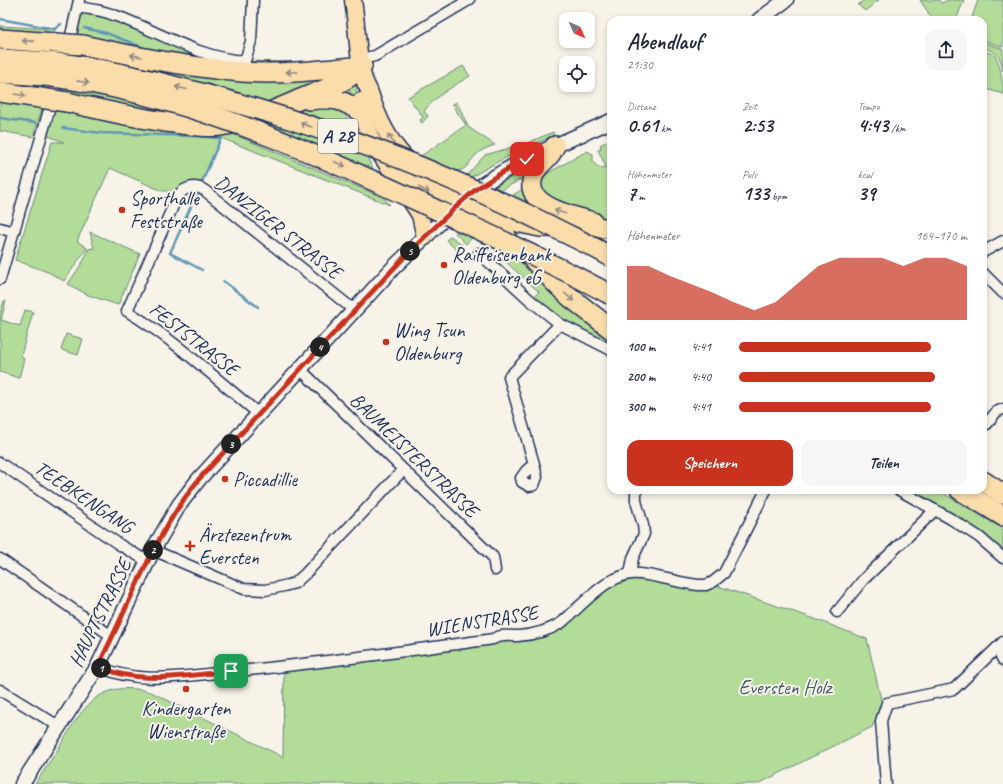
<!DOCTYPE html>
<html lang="de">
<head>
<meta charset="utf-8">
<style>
  :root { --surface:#fff; --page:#f6f6f7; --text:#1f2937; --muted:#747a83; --accent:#c8321e }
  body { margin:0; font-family:Caveat,sans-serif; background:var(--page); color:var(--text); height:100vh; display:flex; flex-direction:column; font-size:15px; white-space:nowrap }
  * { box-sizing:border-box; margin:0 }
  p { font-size:13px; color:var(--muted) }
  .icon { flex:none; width:22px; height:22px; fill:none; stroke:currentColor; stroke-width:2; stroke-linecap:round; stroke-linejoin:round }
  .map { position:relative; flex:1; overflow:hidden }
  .drawer { position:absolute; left:607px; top:16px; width:380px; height:478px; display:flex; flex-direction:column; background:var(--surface); border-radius:12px; box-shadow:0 2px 6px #0003 }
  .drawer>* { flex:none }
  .needle { width:26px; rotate:135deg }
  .fabs { position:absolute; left:559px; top:12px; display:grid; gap:8px }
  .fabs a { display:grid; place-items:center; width:36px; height:36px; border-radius:8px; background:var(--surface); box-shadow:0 2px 6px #0003; font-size:20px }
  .pin { position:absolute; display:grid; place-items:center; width:34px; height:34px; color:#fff; margin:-17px; border-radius:8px; box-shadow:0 2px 6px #0006 }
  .km { position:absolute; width:20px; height:20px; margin:-10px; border-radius:50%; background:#222; color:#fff; font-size:11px; line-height:20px; text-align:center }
  .round { display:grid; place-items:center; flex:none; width:42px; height:42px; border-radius:12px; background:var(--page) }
  .headline { display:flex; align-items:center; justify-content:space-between; height:68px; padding:0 20px }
  h1 { font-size:22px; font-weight:700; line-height:30px }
  .stats { display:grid; grid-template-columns:repeat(3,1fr); gap:6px; height:68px; padding:4px 20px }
  .stats div { display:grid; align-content:center }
  .stats b { font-size:20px; font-weight:700 }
  .stats small { font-size:11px; font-weight:400 }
  .stats p { font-size:11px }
  .chart { height:112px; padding:8px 20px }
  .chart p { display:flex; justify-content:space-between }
  .chart svg { width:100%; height:72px; margin-top:4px; fill:var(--accent); opacity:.7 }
  .action { display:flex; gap:8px; margin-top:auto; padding:8px 20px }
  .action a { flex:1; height:46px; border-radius:12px; background:var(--accent); color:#fff; font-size:16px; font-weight:700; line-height:46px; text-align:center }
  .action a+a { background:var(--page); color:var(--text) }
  ul { padding:0 20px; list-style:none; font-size:13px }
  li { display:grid; grid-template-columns:64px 48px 1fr; align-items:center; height:30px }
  li i { height:10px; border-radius:5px; background:var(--accent) }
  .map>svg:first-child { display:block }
</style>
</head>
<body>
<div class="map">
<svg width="1003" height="784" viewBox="0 0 1003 784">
  <rect width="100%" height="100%" fill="#f7f3e8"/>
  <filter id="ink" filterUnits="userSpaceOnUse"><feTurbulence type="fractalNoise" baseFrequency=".025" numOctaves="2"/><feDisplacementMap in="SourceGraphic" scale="8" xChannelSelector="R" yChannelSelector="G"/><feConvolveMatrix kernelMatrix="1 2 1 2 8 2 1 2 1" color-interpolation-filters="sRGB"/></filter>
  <g filter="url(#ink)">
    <!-- green -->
    <g fill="#b3dc99" stroke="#67867c">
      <path d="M 864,0 L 879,0 L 865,11 L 858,5 Z"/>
      <path d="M 920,0 L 938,0 L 942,3 L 948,0 L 964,0 L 956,20 L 933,20 Z"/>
      <path d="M 978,0 L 1003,0 L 1003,47 L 983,40 L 983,20 L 971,20 Z"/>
      <path d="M 78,7 L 162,36 L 245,61 L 334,63 C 338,86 340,109 352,129 L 293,110 L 264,120 L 366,155 L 374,171 L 258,123 L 226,131 L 384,198 L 390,205 L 221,138 L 199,187 L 181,191 L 162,191 L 110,168 L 77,241 L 87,248 L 64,281 L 48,272 L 15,260 L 52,142 L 64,142 L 43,134 Z"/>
      <path d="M 0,26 L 55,29 L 54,33 L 0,30 Z"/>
      <path d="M 983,42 L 1003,49 L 1003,71 C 1000,55 998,53 983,47 Z"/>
      <path d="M 983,51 C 987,52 992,53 995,56 C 1001,63 1003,85 1003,94 L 983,88 Z"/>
      <path d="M 463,66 L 470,76 C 453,86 436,96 424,111 L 428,116 L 422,123 L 420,120 L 423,117 L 408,97 Z"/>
      <path d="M 356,82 L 357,105 L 351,101 L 349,84 Z"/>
      <path d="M 0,98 L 43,106 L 33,137 L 0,131 Z"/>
      <path d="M 457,102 L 468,127 L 495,145 C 487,148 480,150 474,157 C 471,160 469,164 466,167 C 454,179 432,163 421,156 L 466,125 L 454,108 L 457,106 L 452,104 Z"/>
      <path d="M 553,132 L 554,135 L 501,160 L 471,177 L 467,175 L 485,155 L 527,143 Z"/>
      <path d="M 611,139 L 611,223 L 555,206 L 536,180 L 587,151 L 593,154 L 593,161 C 595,166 600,169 606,167 L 598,150 L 601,149 L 600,145 Z"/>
      <path d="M 536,161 L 528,175 L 502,190 L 495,187 Z"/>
      <path d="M 526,187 L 542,209 L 513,195 Z"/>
      <path d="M 458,231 L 472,238 L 466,244 L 455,233 Z"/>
      <path d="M 90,232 L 140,254 L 118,305 L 88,295 L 68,284 L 84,260 L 88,249 L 94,248 Z"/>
      <path d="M 451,236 L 464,247 L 459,252 L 446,240 Z"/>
      <path d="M 520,251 L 611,329 L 611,350 L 530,300 L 539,292 L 507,263 Z"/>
      <path d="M 4,301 L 6,301 L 1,320 L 20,326 L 25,310 L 33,312 L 21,355 L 24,359 L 19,378 L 0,372 L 0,313 Z"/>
      <path d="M 66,334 L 83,339 L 78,355 L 61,350 Z"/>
      <path d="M 899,490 L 938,490 L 1003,529 L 1003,558 Z"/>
      <path d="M 623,575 L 718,586 L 815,619 L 867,639 L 883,708 L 872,727 L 758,784 L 35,784 C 43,771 52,759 60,746 C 71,728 85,701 105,693 C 119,686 139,688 153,693 L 283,757 L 284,667 L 542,632 Z"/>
    </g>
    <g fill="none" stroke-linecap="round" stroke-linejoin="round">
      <!-- stream -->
      <g stroke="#6197b5" stroke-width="2.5">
        <path d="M 0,19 L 55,29 L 61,24"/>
        <path d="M 84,28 L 106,33 L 147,49"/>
        <path d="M 0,118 L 35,123"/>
        <path d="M 63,128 L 101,133 L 195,136 L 221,138 L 202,182"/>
        <path d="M 197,193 L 170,253 L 202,270"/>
        <path d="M 223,281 L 258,307"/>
      </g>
      <!-- street casing -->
      <g stroke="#1b2f5e" stroke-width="13">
        <g id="street">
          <path d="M 78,7 C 88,9 101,10 111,14 C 155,29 197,58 245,61 L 251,41 L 253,0"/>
          <path d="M 360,59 L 375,56 L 469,0"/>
          <path d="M 0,228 L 14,232"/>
          <path d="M 983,252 L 1003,241"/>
          <path d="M 479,253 L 530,300 L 560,324 L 611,350"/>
          <path d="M 983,273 L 1003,293"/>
          <path d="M 0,279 L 72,31 L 79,0"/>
          <path d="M 300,369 L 493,557 L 495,570"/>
          <path d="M 259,414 C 216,379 175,340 127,311 L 177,197 C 183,188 194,184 204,190 L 354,310"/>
          <path d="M 987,424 L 996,412 L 1003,409"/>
          <path d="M 0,463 L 120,545 L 147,561"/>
          <path d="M 534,464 L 526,471 L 521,478 L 522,482 L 529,486 L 534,485 L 537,477 L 534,464 L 509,377 L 560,324"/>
          <path d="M 899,490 L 951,519 L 979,537 L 1003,558"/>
          <path d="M 153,550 L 244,589 L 265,590 L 284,586 L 295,583 L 305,574 L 403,470"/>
          <path d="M 0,559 L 113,637"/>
          <path d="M 630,574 L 633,558 L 644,534 L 643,525 L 636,501 L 636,490"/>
          <path d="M 837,612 L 863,580 L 935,510"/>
          <path d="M 997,648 L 1003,660"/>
          <path d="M 98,666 C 137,686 187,675 229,672 C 317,664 405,651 493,639 C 501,634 509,636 518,636 C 533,635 548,631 561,623 C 583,605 610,570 640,574 C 660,576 679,583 698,585 L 706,585 L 713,582 L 724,573 L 766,490"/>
          <path d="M 0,690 L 60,727"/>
          <path d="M 886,784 L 881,721 L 887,703 L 954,689 L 1003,642"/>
        </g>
      </g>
      <!-- secondary casing -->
      <g stroke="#1b2f5e" stroke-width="17">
        <g id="secondary">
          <path d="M 759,20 L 786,0"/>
          <path d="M 470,194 C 512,161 563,143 611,121"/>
          <path d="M 22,784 L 98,666 L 153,550 L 179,505 L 199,479 L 394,267 L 453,210"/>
        </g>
      </g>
      <!-- primary casing -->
      <g stroke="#1b2f5e" stroke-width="19">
        <g id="primary">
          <path d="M 353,0 C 357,25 357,51 363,76 C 364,82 368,87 370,93 C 388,151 413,171 465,198"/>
          <path d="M 361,101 L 362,113 L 368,132 L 375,146 L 420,215 L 425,237"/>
          <path d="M 397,174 L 411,184 L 457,206"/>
        </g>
      </g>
      <!-- highway casing -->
      <g stroke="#1b2f5e" stroke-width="22">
        <g id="highway">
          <path d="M 0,39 L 55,43"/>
          <path d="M 83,45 C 135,57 189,67 242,72 C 282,75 322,70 362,66"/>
          <path d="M 0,59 L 49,62"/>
          <path d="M 0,73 L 45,76"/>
          <path d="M 0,92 L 40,98"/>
          <path d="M 309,100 C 333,97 343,99 362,113"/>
          <path d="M 67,102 C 102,110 138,119 174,123 C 190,125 204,128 220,126 C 249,122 277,109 303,98 C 324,89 347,83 362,66"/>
          <path d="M 555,146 C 553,149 552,153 549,156 C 544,162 538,166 535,172 C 518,206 571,215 593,222"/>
          <path d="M 469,200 L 521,223 L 540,227 L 611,228"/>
          <path d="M 457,206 L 506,235"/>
          <path d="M 526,252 L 556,284 L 570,297 L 611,329"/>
          <path d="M 983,481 L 1003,494"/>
          <path d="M 960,490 L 1003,516"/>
        </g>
      </g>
      <!-- street -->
      <use href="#street" stroke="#f7f3e8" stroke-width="10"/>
      <!-- secondary -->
      <use href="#secondary" stroke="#f7f3e8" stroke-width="14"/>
      <!-- primary -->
      <use href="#primary" stroke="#fbddab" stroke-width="16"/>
      <!-- highway -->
      <use href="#highway" stroke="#fbddab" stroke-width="19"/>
      <!-- highway-bridge casing -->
      <g stroke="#1b2f5e" stroke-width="22" stroke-linecap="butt">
        <g id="highway-bridge">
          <path d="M 55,43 L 83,45"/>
          <path d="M 49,62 C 99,67 148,79 197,92 C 318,124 437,169 549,225 C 570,236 591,245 611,257"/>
          <path d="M 45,76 C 180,92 304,148 426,205 C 488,234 551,262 611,295"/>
          <path d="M 40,98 L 67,102"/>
        </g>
      </g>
      <!-- highway-bridge -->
      <use href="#highway-bridge" stroke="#fbddab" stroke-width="19"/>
    </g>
    <!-- one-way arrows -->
    <defs><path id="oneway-shaft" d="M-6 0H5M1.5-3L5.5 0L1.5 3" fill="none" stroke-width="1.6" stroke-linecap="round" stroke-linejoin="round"/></defs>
    <g stroke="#8b8684">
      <use href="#oneway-shaft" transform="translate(28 41) rotate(-176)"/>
      <use href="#oneway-shaft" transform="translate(136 56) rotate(-170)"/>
      <use href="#oneway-shaft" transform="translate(292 72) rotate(-180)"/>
      <use href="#oneway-shaft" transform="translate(83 82) rotate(11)"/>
      <use href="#oneway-shaft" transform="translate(181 88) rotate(-165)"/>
      <use href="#oneway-shaft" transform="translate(20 95) rotate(9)"/>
      <use href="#oneway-shaft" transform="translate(306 125) rotate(-161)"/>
      <use href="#oneway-shaft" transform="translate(391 139) rotate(-122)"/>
      <use href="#oneway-shaft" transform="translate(340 164) rotate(23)"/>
      <use href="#oneway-shaft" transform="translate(424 190) rotate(27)"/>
      <use href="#oneway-shaft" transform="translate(560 212) rotate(-162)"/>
      <use href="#oneway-shaft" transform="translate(569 297) rotate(42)"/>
    </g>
  </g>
  <g fill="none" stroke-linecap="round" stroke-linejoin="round" filter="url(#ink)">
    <!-- route casing -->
    <g stroke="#fff" stroke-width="8">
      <path id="route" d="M 231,671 C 188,675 138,686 98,666 C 131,602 153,536 199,479 L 407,254 L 457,206 L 476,189 L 501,173 L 527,159"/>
    </g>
    <!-- route -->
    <use href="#route" stroke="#c8321e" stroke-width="5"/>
  </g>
  <!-- markers -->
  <g fill="#c8321e" stroke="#f7f3e8" stroke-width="1.5">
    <circle cx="122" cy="210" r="4"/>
    <circle cx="444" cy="265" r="4"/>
    <circle cx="386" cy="342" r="4"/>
    <circle cx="225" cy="479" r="4"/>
    <path d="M188 540h4v4h4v4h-4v4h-4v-4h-4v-4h4z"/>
    <circle cx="186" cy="689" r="4"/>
  </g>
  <g text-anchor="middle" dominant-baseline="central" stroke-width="4" stroke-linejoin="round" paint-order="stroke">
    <!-- shield labels -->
    <rect fill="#f7f3e8" stroke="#5d6a87" stroke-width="1" x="318" y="119" width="40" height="34" rx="3"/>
    <g font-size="19" font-weight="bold" fill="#1b2f5e">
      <text x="338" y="136">A 28</text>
    </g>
    <!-- poi labels -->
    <g font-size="20" fill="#1b2f5e" stroke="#f7f3e8" text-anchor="start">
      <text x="130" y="198">Sporthalle<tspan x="130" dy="23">Feststraße</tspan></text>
      <text x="452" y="254">Raiffeisenbank<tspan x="452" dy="23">Oldenburg eG</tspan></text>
      <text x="394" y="330">Wing Tsun<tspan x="394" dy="23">Oldenburg</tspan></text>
      <text x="233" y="479">Piccadillie</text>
      <text x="199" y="534">Ärztezentrum<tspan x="199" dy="23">Eversten</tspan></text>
      <text x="186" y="708" text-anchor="middle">Kindergarten<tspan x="186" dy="23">Wienstraße</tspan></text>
    </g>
    <!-- street labels -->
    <g font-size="20" fill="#1b2f5e" stroke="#f7f3e8">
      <text transform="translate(278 227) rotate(38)">DANZIGER STRASSE</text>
      <text transform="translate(194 339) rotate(38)">FESTSTRASSE</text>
      <text transform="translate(414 455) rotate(44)">BAUMEISTERSTRASSE</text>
      <text transform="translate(84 497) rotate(34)">TEEBKENGANG</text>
      <text transform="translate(100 613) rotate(-64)">HAUPTSTRASSE</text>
      <text transform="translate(482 621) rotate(-9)">WIENSTRASSE</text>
    </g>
    <!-- park labels -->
    <g font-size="20" fill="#415a6d" stroke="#f7f3e8">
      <text x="785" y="687">Eversten Holz</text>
    </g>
  </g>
</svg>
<div class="fabs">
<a><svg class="needle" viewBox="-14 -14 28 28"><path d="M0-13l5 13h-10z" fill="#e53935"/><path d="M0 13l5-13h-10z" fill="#747a83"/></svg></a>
<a><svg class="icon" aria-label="locate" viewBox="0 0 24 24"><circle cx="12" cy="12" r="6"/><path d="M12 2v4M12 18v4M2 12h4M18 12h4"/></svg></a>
</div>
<div class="pin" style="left:231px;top:671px;background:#1e9e55"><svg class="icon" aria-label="arrive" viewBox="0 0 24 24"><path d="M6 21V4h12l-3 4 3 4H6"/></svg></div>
<div class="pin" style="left:527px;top:159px;background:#d93025"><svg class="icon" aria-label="check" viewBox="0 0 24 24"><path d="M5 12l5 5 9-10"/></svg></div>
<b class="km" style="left:101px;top:668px">1</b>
<b class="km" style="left:153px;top:550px">2</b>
<b class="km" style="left:231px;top:444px">3</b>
<b class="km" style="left:320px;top:347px">4</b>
<b class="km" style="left:410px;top:251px">5</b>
<section class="drawer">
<div class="headline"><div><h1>Abendlauf</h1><p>21:30</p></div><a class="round"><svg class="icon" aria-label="share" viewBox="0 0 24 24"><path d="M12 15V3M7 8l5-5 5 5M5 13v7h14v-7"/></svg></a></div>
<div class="stats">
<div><p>Distanz</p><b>0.61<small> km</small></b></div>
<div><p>Zeit</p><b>2:53</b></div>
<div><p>Tempo</p><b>4:43<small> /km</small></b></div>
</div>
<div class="stats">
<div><p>Höhenmeter</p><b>7<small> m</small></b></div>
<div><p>Puls</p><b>133<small> bpm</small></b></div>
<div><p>kcal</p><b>39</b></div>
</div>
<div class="chart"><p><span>Höhenmeter</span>164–170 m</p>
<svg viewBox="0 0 160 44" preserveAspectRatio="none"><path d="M0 44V11L10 11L20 17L30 22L40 27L50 33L60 38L70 33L80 22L90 11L100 6L110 6L120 6L130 11L140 6L150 6L160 11V44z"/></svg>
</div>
<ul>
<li><b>100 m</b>4:41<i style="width:84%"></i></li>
<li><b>200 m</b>4:40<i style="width:86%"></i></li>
<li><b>300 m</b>4:41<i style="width:84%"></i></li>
</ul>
<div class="action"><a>Speichern</a><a>Teilen</a></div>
</section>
</div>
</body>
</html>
